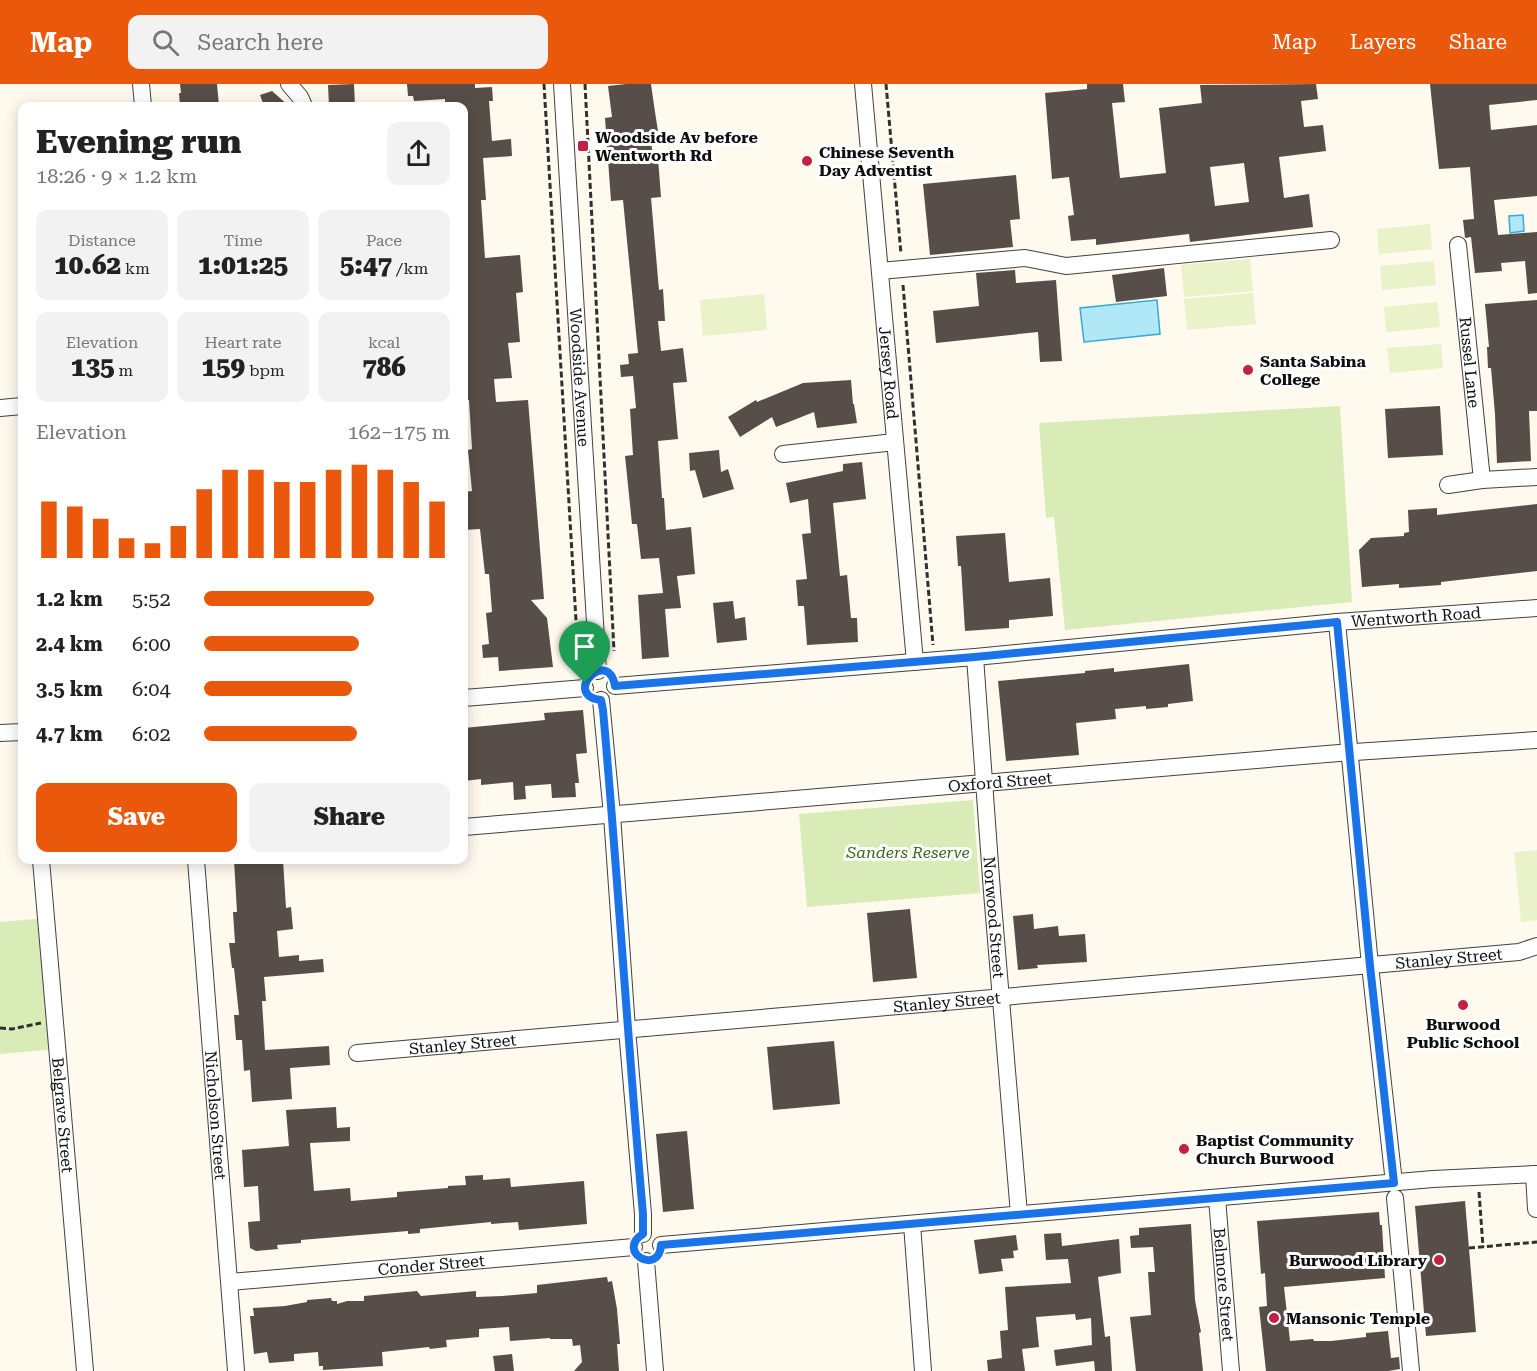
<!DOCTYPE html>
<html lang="en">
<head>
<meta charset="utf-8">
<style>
  :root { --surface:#fff; --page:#f2f2f2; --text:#222; --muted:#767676; --accent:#ea580c }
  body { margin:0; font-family:"Roboto Serif",serif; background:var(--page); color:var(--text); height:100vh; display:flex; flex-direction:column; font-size:22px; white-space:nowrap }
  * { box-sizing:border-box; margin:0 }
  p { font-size:20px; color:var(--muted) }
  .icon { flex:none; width:33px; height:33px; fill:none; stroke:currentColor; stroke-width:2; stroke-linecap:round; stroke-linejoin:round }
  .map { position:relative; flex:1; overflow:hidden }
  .drawer { position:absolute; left:18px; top:18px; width:450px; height:762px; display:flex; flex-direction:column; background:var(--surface); border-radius:12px; box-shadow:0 3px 15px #0003 }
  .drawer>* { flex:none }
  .pin { position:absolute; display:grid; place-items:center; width:51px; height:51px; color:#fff; margin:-62px -26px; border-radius:50% 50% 50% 0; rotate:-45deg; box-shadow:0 0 6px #0007 }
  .pin .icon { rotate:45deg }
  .round { display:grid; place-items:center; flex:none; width:63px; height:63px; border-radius:12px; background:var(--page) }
  .headline { display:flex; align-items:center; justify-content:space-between; height:102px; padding:0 18px }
  h1 { font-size:33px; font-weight:800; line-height:45px }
  .figures { display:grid; grid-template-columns:repeat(3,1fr); gap:9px; height:102px; padding:6px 18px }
  .figures div { display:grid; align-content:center; border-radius:12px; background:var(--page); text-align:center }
  .figures b { font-size:26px; font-weight:800 }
  .figures small { font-size:16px; font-weight:400 }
  .figures p { font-size:16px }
  .chart { height:168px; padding:12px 18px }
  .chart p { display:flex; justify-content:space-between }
  .chart svg { width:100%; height:108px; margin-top:6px; stroke:var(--accent); stroke-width:6 }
  .primary-button { display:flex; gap:12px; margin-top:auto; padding:12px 18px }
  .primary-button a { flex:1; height:69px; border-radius:12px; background:var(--accent); color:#fff; font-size:24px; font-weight:800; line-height:69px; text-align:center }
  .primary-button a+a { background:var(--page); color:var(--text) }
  ul { padding:0 18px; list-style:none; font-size:20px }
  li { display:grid; grid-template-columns:96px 72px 1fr; align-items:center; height:45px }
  li i { height:15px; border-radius:8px; background:var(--accent) }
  header { display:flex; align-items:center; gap:36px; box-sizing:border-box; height:84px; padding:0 30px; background:var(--accent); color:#fff }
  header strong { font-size:28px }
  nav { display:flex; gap:33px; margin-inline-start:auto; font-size:21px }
  .search { width:420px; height:54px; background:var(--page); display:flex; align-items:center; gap:15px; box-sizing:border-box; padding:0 21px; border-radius:12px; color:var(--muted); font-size:22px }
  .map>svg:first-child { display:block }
</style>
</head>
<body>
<header>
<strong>Map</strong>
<div class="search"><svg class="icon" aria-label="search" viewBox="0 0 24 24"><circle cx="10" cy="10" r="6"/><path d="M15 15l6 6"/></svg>Search here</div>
<nav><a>Map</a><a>Layers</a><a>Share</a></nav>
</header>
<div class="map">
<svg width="1537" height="1287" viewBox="0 0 1537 1287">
  <rect width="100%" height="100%" fill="#fff9ee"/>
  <!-- green -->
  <g fill="#d9ebb6">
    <path d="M 1340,322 L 1352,518 L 1065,546 L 1054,433 L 1046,434 L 1039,339 Z"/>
    <path d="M 973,716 L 980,809 L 807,823 L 799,730 Z"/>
    <path d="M 46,834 L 57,965 L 0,970 L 0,838 Z"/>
  </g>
  <!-- pitch -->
  <g fill="#e9f2c9">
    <path d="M 1430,140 L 1432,165 L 1379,170 L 1377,145 Z"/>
    <path d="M 1250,175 L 1253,207 L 1184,213 L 1181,181 Z"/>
    <path d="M 1434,177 L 1436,201 L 1382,206 L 1380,182 Z"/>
    <path d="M 1253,209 L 1256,240 L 1187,246 L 1184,215 Z"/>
    <path d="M 764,210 L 767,246 L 703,252 L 700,216 Z"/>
    <path d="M 1437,218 L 1440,243 L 1386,248 L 1384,223 Z"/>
    <path d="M 1441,260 L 1443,284 L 1390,289 L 1387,264 Z"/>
    <path d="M 1537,766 L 1537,836 L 1521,838 L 1514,768 Z"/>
  </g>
  <!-- water -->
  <g fill="#b1e8f8" stroke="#36aad2" stroke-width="1.5">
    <path d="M 1523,131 L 1524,147 L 1510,149 L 1509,132 Z"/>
    <path d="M 1157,216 L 1160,250 L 1084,258 L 1080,224 Z"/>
  </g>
  <!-- building -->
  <g fill="#574d49" fill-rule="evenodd">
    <path d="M 180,0 L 217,0 L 219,22 L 180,22 L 179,9 L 181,9 Z"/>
    <path d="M 354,0 L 355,22 L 329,22 L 328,1 Z"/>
    <path d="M 407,0 L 475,0 L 475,4 L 492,3 L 493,17 L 489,17 L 492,57 L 511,55 L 512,72 L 483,74 L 486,116 L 481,116 L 485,174 L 520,171 L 523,208 L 516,209 L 520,258 L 508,259 L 512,294 L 494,295 L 496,318 L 528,316 L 544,515 L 531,516 L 547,534 L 553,583 L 499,587 L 498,573 L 483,574 L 482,561 L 489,560 L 486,529 L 492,528 L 489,490 L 485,490 L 480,445 L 464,446 L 464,408 L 472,407 L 468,366 L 472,365 L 469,316 L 464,316 L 464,22 L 445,22 L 445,15 L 414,17 L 413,12 L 408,12 Z"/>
    <path d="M 626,0 L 651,0 L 655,28 L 658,47 L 650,48 L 653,74 L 658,74 L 661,113 L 651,114 L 659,206 L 663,205 L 665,237 L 658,237 L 661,267 L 683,264 L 687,298 L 673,299 L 678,355 L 658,357 L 662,414 L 664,414 L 666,446 L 691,443 L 695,490 L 677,492 L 681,524 L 665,525 L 669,573 L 642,575 L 638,511 L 663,509 L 659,474 L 641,475 L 637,440 L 632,440 L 625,372 L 633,371 L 630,325 L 636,324 L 633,292 L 621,293 L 620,281 L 629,280 L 628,270 L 638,269 L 623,116 L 611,117 L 605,34 L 612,33 L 608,2 Z"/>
    <path d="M 1087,0 L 1123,0 L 1125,18 L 1112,19 L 1120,94 L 1166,89 L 1159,24 L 1202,19 L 1200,1 L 1316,0 L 1318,15 L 1301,17 L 1304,43 L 1323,41 L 1326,67 L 1279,73 L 1284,114 L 1309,110 L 1313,143 L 1190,158 L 1189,150 L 1096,161 L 1096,155 L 1071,157 L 1068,132 L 1074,131 L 1069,93 L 1052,95 L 1045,9 L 1087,5 ZM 1244,79 L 1249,118 L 1215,122 L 1210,83 Z"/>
    <path d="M 1430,0 L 1537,0 L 1537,16 L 1489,21 L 1491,46 L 1537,41 L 1537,112 L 1494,116 L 1498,151 L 1537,148 L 1537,209 L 1528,210 L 1525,177 L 1501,179 L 1502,187 L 1475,189 L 1471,153 L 1465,154 L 1463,136 L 1474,135 L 1470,83 L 1439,85 Z"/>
    <path d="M 272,7 L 289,22 L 264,22 L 260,11 Z"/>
    <path d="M 1016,91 L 1020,135 L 1010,136 L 1013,163 L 930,171 L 923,100 Z"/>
    <path d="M 1164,184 L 1167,212 L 1116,218 L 1112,191 Z"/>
    <path d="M 1015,186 L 1016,199 L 1056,196 L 1062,277 L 1040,278 L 1038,248 L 936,259 L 933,227 L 979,222 L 976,189 Z"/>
    <path d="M 1537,216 L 1537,327 L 1529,327 L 1531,377 L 1497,379 L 1495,330 L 1491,284 L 1488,284 L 1487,263 L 1489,263 L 1485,220 Z"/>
    <path d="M 851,296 L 853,320 L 854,320 L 857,339 L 817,344 L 814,328 L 776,343 L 772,333 L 740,353 L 728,333 L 756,316 L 757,318 L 803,299 Z"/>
    <path d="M 1440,322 L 1443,371 L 1388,374 L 1385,325 Z"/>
    <path d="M 719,366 L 721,388 L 728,385 L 734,405 L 703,414 L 695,386 L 690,387 L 689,369 Z"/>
    <path d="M 862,378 L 866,415 L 833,419 L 840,492 L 847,491 L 851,534 L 857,534 L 858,558 L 807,561 L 804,522 L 798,522 L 796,496 L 807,495 L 802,450 L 811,449 L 808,415 L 790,419 L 786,399 L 843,387 L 843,380 Z"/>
    <path d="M 1537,420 L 1537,487 L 1441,498 L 1441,501 L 1399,504 L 1399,500 L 1362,503 L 1359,466 L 1371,454 L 1404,452 L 1404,449 L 1409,448 L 1408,426 L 1437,424 L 1437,431 Z"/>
    <path d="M 1005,449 L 1009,498 L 1050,494 L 1053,532 L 1009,536 L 1009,544 L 965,547 L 961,482 L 958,482 L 956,452 Z"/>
    <path d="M 733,517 L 735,535 L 745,533 L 747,556 L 717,559 L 713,519 Z"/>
    <path d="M 1189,580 L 1193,617 L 1168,620 L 1168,623 L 1146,625 L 1146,622 L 1115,625 L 1116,635 L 1076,639 L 1079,671 L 1006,677 L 998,597 L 1085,589 L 1085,587 L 1114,584 L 1114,588 Z"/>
    <path d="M 583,626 L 587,669 L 576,670 L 579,699 L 575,699 L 576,713 L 552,714 L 551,700 L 525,702 L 526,715 L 514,716 L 513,698 L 481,701 L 481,695 L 464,697 L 464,644 L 545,636 L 544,629 Z"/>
    <path d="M 234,776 L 283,776 L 286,824 L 291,823 L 293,845 L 277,847 L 279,873 L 299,871 L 299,877 L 323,875 L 324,888 L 264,893 L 266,917 L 262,917 L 265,966 L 329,962 L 330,981 L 290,984 L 292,1015 L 252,1018 L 250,986 L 244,987 L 242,956 L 236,956 L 234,931 L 239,931 L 234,884 L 232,884 L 229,859 L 235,859 L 233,828 L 237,828 Z"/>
    <path d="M 910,825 L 917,894 L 873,898 L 867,829 Z"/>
    <path d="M 1033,830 L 1034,845 L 1058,842 L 1059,852 L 1085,850 L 1087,878 L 1037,881 L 1038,884 L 1018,886 L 1013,832 Z"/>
    <path d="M 834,957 L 840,1020 L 773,1026 L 767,963 Z"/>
    <path d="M 336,1023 L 337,1044 L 350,1043 L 350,1057 L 310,1059 L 314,1107 L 350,1104 L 351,1117 L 397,1113 L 397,1108 L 448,1104 L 448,1102 L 466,1101 L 465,1092 L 483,1091 L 483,1096 L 510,1094 L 511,1103 L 584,1097 L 587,1140 L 519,1146 L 518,1138 L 491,1140 L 491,1138 L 420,1145 L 420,1149 L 408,1150 L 408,1147 L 301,1156 L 301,1159 L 277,1161 L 278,1165 L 256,1167 L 250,1164 L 248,1138 L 260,1137 L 258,1102 L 244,1103 L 242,1066 L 289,1062 L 286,1026 Z"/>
    <path d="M 687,1047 L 694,1125 L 663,1128 L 656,1050 Z"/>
    <path d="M 1465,1117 L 1476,1248 L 1426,1252 L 1415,1122 Z"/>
    <path d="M 1379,1128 L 1380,1141 L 1382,1141 L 1385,1194 L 1284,1203 L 1290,1257 L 1313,1255 L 1314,1257 L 1331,1257 L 1366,1253 L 1366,1249 L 1388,1247 L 1391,1274 L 1399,1273 L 1400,1285 L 1388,1287 L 1266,1287 L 1259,1223 L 1267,1222 L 1265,1189 L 1261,1190 L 1257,1137 Z"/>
    <path d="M 1191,1140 L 1195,1216 L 1201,1248 L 1199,1249 L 1203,1287 L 1136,1287 L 1130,1233 L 1151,1231 L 1148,1188 L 1155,1188 L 1153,1163 L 1131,1164 L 1130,1152 L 1139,1151 L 1139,1144 Z"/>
    <path d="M 1061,1149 L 1062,1162 L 1119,1155 L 1121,1189 L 1098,1193 L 1105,1253 L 1110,1252 L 1112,1287 L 1095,1287 L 1094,1277 L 1056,1282 L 1054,1266 L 1092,1261 L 1091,1234 L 1076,1236 L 1075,1230 L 1036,1233 L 1039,1263 L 1022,1265 L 1025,1287 L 988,1287 L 987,1276 L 1002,1274 L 1000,1247 L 1008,1246 L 1005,1203 L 1071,1199 L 1068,1175 L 1046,1176 L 1044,1150 Z"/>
    <path d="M 1016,1151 L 1018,1166 L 1013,1167 L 1014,1174 L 1001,1175 L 1003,1187 L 979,1190 L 974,1156 Z"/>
    <path d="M 607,1193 L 608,1198 L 612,1197 L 617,1225 L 620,1260 L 617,1260 L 619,1287 L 574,1287 L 582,1278 L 580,1261 L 573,1262 L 572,1255 L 550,1255 L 550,1254 L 510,1257 L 509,1243 L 479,1245 L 479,1253 L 446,1256 L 447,1263 L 430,1265 L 429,1263 L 382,1268 L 383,1282 L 323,1286 L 323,1282 L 319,1282 L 318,1268 L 294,1270 L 294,1277 L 269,1279 L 267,1268 L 254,1270 L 250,1232 L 254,1232 L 253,1224 L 285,1222 L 307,1218 L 307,1216 L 331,1214 L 332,1217 L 337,1217 L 337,1220 L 347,1217 L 364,1217 L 364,1212 L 417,1207 L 421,1212 L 476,1207 L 476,1213 L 502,1212 L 537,1209 L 537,1201 Z"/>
    <path d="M 512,1270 L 514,1287 L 495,1287 L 493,1272 Z"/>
  </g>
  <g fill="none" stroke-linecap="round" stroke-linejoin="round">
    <!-- minor casing -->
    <g stroke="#414141" stroke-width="18">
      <g id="minor">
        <path d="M 141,0 L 143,22"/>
        <path d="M 289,0 L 300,13 L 304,22"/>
        <path id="s1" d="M 562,0 L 598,587"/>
        <path id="s2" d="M 863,0 L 915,578"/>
        <path id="s3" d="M 1458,161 L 1482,396"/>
        <path d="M 880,187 L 1025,174 L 1066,182 L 1331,156"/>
        <path d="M 0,324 L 22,322"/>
        <path d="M 783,370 L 895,358"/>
        <path d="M 1448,401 L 1482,396 L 1537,393"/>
        <path d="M 1337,538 L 1370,881 L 1394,1099"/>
        <path id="s4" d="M 975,573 L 992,808 L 1019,1130"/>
        <path id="s5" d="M 615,602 L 975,573 L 1337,538 L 1537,524"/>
        <path d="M 464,614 L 585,604"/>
        <path d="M 601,616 L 612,731 L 627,945 L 643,1130 L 643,1150"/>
        <path d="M 0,649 L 22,648"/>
        <path id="s6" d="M 464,743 L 1339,669 L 1537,656"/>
        <path id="s7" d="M 41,776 L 85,1287"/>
        <path id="s8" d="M 196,776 L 236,1287"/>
        <path id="s9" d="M 357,969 L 1383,880 L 1519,868 L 1537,862"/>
        <path d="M 1534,1090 L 1536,1125"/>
        <path id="s10" d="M 1217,1114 L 1231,1287"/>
        <path d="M 1395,1114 L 1411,1287"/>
        <path d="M 912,1140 L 923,1287"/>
        <path d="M 661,1161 L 1433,1095 L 1537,1090"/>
        <path d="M 646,1177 L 655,1287"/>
        <path id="s11" d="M 230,1198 L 634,1163"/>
      </g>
    </g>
    <!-- path -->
    <g stroke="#303030" stroke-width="3" stroke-dasharray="6 3" stroke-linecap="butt">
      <path d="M 544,0 L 578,570"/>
      <path d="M 585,0 L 614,567"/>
      <path d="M 886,0 L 901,170"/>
      <path d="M 903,201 L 933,561"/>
      <path d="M 0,944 L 12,945 L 41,939"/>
      <path d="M 1479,1108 L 1483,1163"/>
      <path d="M 1469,1164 L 1537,1158"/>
    </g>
    <!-- minor -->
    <use href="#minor" stroke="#fff" stroke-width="16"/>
  </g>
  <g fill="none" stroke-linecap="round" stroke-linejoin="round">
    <!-- route casing -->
    <g stroke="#fff" stroke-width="12">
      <path id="route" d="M 1337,538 L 1370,882 L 1394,1099 L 661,1161 C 659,1193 615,1167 643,1150 L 643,1130 C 628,962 618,794 603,626 L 601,616 C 561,611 608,562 615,602 L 975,573 Z"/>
    </g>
    <!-- route -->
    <use href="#route" stroke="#1a73e8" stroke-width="8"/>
  </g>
  <!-- markers -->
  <g fill="#c22140" stroke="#fff" stroke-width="2">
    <rect x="577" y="56" width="12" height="12" rx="3"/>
    <circle cx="807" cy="77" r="6"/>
    <circle cx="1248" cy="286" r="6"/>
    <circle cx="1463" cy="921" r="6"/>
    <circle cx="1184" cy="1065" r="6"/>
    <circle cx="1439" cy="1176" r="6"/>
    <circle cx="1274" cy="1234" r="6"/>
  </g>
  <g text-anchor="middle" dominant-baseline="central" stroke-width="6" stroke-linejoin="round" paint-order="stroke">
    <!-- poi labels -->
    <g font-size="16" font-weight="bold" fill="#0e0e0e" stroke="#fff" text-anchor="start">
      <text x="595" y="53">Woodside Av before<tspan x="595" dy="18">Wentworth Rd</tspan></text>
      <text x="819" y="68">Chinese Seventh<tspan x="819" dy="18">Day Adventist</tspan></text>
      <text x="1260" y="277">Santa Sabina<tspan x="1260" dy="18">College</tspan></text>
      <text x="1463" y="940" text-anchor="middle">Burwood<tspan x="1463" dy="18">Public School</tspan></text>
      <text x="1196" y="1056">Baptist Community<tspan x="1196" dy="18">Church Burwood</tspan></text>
      <text x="1427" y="1176" text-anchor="end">Burwood Library</text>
      <text x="1286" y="1234">Mansonic Temple</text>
    </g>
    <!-- street labels -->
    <g font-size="16" fill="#0e0e0e" stroke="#fff">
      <text stroke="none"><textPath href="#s3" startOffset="118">Russel Lane</textPath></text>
      <text stroke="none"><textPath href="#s2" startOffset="290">Jersey Road</textPath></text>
      <text stroke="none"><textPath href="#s1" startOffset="294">Woodside Avenue</textPath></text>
      <text stroke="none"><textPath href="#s5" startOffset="804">Wentworth Road</textPath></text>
      <text stroke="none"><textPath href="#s6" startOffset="538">Oxford Street</textPath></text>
      <text stroke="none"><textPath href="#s4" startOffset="261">Norwood Street</textPath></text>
      <text stroke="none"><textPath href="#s9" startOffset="1096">Stanley Street</textPath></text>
      <text stroke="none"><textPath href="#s9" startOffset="592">Stanley Street</textPath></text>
      <text stroke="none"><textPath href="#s9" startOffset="106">Stanley Street</textPath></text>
      <text stroke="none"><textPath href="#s7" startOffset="256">Belgrave Street</textPath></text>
      <text stroke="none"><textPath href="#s8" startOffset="256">Nicholson Street</textPath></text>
      <text stroke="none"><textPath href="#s11" startOffset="202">Conder Street</textPath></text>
      <text stroke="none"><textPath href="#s10" startOffset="87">Belmore Street</textPath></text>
    </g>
    <!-- park labels -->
    <g font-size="16" font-style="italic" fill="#36681c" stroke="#fff">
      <text x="908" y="768">Sanders Reserve</text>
    </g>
  </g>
</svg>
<div class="pin" style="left:585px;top:599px;background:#1e9e55"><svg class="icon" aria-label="arrive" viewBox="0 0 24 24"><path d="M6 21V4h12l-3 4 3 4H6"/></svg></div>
<section class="drawer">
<div class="headline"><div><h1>Evening run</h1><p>18:26 · 9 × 1.2 km</p></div><a class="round"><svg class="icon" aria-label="share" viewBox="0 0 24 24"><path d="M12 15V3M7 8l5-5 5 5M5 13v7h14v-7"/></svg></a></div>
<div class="figures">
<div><p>Distance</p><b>10.62<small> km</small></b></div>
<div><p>Time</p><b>1:01:25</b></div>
<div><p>Pace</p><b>5:47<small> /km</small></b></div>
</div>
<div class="figures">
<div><p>Elevation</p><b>135<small> m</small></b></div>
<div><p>Heart rate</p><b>159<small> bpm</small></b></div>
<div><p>kcal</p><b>786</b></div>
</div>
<div class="chart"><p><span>Elevation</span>162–175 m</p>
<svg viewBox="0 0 160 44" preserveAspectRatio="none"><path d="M5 44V21M15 44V23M25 44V28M35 44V36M45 44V38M55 44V31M65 44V16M75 44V8M85 44V8M95 44V13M105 44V13M115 44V8M125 44V6M135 44V8M145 44V13M155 44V21"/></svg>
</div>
<ul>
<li><b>1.2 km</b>5:52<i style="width:69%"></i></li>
<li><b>2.4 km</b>6:00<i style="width:63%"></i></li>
<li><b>3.5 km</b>6:04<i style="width:60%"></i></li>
<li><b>4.7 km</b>6:02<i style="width:62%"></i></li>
</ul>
<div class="primary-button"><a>Save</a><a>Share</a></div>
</section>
</div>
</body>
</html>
